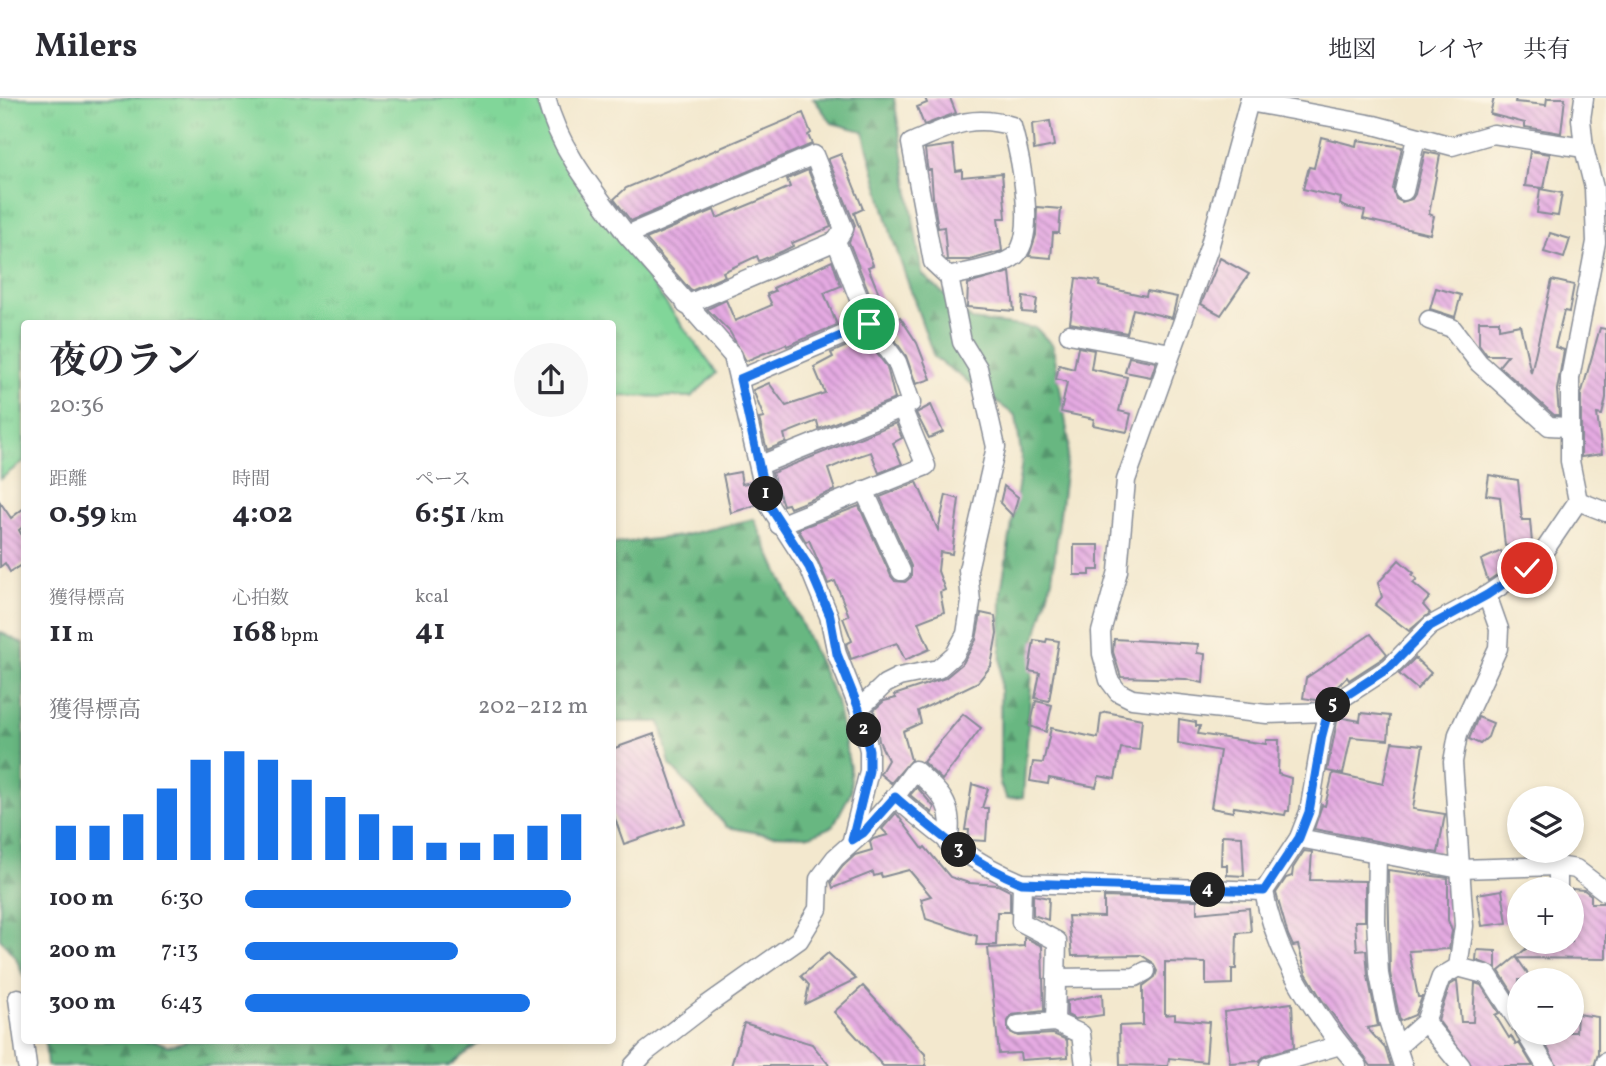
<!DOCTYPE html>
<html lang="ja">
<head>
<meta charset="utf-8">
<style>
  :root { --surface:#fff; --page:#f7f7f7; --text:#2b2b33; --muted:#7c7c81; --line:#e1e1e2; --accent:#1a73e8 }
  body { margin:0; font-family:Vollkorn,"Noto Serif JP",serif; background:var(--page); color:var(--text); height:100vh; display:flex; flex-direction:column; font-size:26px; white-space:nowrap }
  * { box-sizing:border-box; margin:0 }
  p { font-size:23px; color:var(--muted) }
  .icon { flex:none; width:38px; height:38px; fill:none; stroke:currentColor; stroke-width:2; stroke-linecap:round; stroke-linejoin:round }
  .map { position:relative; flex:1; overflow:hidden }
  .panel { position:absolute; left:21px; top:222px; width:595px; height:724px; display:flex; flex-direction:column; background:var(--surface); border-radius:7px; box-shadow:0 4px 10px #0003 }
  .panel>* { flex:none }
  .tools { position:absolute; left:1507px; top:688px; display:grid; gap:14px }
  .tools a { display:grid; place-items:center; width:77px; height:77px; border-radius:50%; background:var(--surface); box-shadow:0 4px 10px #0003; font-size:35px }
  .pin { position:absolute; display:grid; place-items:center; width:60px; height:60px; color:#fff; margin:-30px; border:4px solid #fff; border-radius:50%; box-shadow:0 2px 7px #0007 }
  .km { position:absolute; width:35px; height:35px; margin:-18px; border-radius:50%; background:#222; color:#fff; font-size:19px; line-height:35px; text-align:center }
  .round { display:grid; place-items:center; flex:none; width:74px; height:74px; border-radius:37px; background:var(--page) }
  .headline { display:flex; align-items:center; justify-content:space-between; height:119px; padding:0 28px }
  h1 { font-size:38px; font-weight:700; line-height:52px }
  .stats { display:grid; grid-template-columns:repeat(3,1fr); gap:10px; height:119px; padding:7px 28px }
  .stats div { display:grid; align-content:center }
  .stats b { font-size:30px; font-weight:700 }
  .stats small { font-size:19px; font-weight:400 }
  .stats p { font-size:19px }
  .chart { height:196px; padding:14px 28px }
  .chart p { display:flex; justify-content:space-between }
  .chart svg { width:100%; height:126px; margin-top:7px; stroke:var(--accent); stroke-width:6 }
  ul { padding:0 28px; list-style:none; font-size:23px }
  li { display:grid; grid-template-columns:112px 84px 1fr; align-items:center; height:52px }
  li i { height:18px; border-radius:9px; background:var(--accent) }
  header { display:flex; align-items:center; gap:42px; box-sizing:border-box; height:98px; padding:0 35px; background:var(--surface); border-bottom:2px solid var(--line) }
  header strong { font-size:33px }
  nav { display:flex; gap:38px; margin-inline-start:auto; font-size:24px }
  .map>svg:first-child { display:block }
</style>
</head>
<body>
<header>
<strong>Milers</strong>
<nav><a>地図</a><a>レイヤ</a><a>共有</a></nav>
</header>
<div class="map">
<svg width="1606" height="968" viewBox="0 0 1606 968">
  <defs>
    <pattern id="grass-tufts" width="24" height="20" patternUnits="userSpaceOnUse" patternTransform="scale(1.75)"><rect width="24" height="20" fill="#81d699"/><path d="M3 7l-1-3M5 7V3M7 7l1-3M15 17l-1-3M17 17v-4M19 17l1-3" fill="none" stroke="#6fb886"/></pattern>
    <pattern id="forest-firs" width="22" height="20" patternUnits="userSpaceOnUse" patternTransform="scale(1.75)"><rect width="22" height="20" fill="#68b781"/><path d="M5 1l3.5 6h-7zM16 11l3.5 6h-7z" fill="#55956d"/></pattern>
    <pattern id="building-back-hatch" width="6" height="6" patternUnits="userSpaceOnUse" patternTransform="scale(1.75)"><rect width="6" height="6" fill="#e5aae2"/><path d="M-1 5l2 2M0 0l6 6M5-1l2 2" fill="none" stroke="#b98bba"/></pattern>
  </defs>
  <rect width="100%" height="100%" fill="#fcf5e5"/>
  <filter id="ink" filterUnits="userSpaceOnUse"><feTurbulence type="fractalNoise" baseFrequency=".0143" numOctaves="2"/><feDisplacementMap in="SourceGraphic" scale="14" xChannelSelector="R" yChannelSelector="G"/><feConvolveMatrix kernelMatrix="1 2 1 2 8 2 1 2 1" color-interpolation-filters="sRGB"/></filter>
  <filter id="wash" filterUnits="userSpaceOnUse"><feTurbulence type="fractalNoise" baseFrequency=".00686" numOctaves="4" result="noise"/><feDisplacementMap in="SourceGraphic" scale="28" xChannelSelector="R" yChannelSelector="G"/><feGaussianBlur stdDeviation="1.57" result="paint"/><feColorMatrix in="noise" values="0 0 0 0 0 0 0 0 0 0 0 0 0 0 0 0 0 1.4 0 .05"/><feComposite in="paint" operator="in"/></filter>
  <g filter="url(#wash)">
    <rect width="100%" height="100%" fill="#f3e8ce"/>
    <!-- grass -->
    <path fill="url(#grass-tufts)" stroke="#4e827c" stroke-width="2" d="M 0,0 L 539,0 L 556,55 L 717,275 L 691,299 L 613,298 L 612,226 L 24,226 L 24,363 L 0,381 Z"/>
    <!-- forest -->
    <g fill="url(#forest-firs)" stroke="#427370" stroke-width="2">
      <path d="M 813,0 L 894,0 L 922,176 L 972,222 L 1036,230 L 1053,248 L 1069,343 L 1052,481 L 1034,546 L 1023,699 L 1007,701 L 1000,686 L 1001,494 L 1022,364 L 1016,318 L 934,259 L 892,139 L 863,33 L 832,25 Z"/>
      <path d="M 754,421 L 837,604 L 850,670 L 851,694 L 833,728 L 810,738 L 769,737 L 727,729 L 670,667 L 660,624 L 613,624 L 613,446 L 681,438 Z"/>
      <path d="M 0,534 L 24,546 L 24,880 L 16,860 L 0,841 Z"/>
      <path d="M 45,943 L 156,943 L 168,948 L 187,943 L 482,943 L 449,968 L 47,968 Z"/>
    </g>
    <g id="blocks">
      <!-- building -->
      <g fill="url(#building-back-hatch)">
        <path d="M 925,0 L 950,0 L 956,15 L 924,27 L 917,9 L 927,5 Z"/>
        <path d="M 1494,0 L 1516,0 L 1515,4 L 1546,7 L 1547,0 L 1565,0 L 1561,35 L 1525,29 L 1525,25 L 1490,16 Z"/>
        <path d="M 803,15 L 811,35 L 808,37 L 812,46 L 631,123 L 614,101 L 626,90 Z"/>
        <path d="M 1050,23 L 1054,48 L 1034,52 L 1032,26 Z"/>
        <path d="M 1321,39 L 1356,48 L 1357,42 L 1402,49 L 1393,91 L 1396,101 L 1402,104 L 1412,101 L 1415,96 L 1425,54 L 1440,57 L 1429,116 L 1434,118 L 1430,136 L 1363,121 L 1365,113 L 1345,109 L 1340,106 L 1341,100 L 1303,91 L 1309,69 L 1314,70 Z"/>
        <path d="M 953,47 L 956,73 L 962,72 L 962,79 L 1002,75 L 1006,120 L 998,120 L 1002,153 L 970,162 L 947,162 L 944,129 L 938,130 L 933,99 L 931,72 L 928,72 L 927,68 L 925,51 Z"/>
        <path d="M 1530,53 L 1550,56 L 1544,90 L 1525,88 Z"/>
        <path d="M 841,56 L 863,111 L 854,115 L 873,167 L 868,169 L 891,225 L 900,219 L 917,245 L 931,281 L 916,286 L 906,258 L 879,220 L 849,144 L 855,127 L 828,61 Z"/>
        <path d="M 808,72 L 831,129 L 792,145 L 793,148 L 783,153 L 759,163 L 757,158 L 723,174 L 725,178 L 691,193 L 646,141 L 714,112 L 717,120 L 758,103 L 790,89 L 787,81 Z"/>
        <path d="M 1540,91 L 1562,95 L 1558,118 L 1537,115 Z"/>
        <path d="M 1037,109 L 1061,111 L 1059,135 L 1053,135 L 1051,160 L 1029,158 L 1036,137 Z"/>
        <path d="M 1550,135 L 1570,141 L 1564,160 L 1544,154 Z"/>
        <path d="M 1220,160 L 1249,176 L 1221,217 L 1201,206 Z"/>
        <path d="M 832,163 L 841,188 L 824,195 L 837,227 L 787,248 L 786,246 L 746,263 L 730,234 L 707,211 L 726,202 L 735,223 L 772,207 L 767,196 L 775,193 L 773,190 Z"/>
        <path d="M 1010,174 L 1014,213 L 967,209 L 968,186 Z"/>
        <path d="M 1076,180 L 1100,183 L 1099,188 L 1146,198 L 1147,193 L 1177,199 L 1172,220 L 1133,211 L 1127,235 L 1070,225 Z"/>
        <path d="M 1552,182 L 1574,187 L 1569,214 L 1564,213 L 1555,249 L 1564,252 L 1557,292 L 1559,317 L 1554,317 L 1499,268 L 1508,257 L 1487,257 L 1479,246 L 1479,223 L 1499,223 L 1499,231 L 1520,227 L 1531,275 Z"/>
        <path d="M 1436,190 L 1461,197 L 1455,219 L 1430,211 Z"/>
        <path d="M 1023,199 L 1037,201 L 1035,215 L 1022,214 Z"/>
        <path d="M 1600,230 L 1606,231 L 1606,300 L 1602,317 L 1597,316 L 1602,356 L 1581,359 L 1581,297 Z"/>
        <path d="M 865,240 L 887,269 L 895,301 L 819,331 L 817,323 L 784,336 L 786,344 L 767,352 L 759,321 L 764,320 L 753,292 L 769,285 L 786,308 L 825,295 L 814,269 L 833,259 L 831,255 Z"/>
        <path d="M 1078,249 L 1094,252 L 1091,271 L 1127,279 L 1119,313 L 1131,316 L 1127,334 L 1093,327 L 1094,321 L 1061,314 L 1067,284 L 1056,281 L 1059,267 L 1074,271 Z"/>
        <path d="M 1129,259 L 1156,264 L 1151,279 L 1125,274 Z"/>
        <path d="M 931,307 L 943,334 L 929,340 L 916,315 Z"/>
        <path d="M 896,325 L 902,340 L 893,345 L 902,366 L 879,375 L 871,354 L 856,359 L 828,371 L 835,392 L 790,410 L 788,406 L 783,407 L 772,375 Z"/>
        <path d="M 740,374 L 742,386 L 751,384 L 756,407 L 731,415 L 723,377 Z"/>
        <path d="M 1489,377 L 1518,382 L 1522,422 L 1530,422 L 1532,445 L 1505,448 L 1500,399 L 1486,397 Z"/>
        <path d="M 917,384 L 938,432 L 946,397 L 959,401 L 952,456 L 940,454 L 938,473 L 945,492 L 940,494 L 944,514 L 918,524 L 930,551 L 905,562 L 897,545 L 851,561 L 846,546 L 852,543 L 843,520 L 849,518 L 835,483 L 828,486 L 809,442 L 806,444 L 798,431 L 859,408 L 891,478 L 895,483 L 905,484 L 911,479 L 911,468 L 880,399 Z"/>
        <path d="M 1004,388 L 1018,399 L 1013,418 L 1000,405 Z"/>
        <path d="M 0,404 L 11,420 L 24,410 L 24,428 L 19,432 L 24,441 L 24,465 L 10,474 L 5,465 L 0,469 Z"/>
        <path d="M 1074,447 L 1099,447 L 1099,472 L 1090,472 L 1090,477 L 1074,477 Z"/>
        <path d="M 1501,453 L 1507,470 L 1488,483 L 1481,462 Z"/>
        <path d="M 1399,462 L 1414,475 L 1412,477 L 1417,481 L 1413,485 L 1430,499 L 1423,507 L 1430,515 L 1409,533 L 1375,507 L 1382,499 L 1378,485 Z"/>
        <path d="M 981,515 L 995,518 L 997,535 L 991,568 L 978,584 L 918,613 L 921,625 L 903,633 L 911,662 L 891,685 L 880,676 L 888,662 L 879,643 L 874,612 L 884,603 L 896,600 L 894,597 L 945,580 L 963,565 L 976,542 Z"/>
        <path d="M 1371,536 L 1387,556 L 1383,560 L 1349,582 L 1347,579 L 1322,603 L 1303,600 L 1306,580 Z"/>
        <path d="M 1047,541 L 1059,543 L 1049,603 L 1035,600 L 1040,575 L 1029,573 L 1034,542 L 1046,544 Z"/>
        <path d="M 1114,541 L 1198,546 L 1197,555 L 1205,556 L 1203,585 L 1186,581 L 1121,579 L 1113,554 Z"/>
        <path d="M 1415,560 L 1431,575 L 1417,591 L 1399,576 Z"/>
        <path d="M 1036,603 L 1052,607 L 1046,634 L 1030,628 Z"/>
        <path d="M 1106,614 L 1142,621 L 1139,652 L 1121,650 L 1115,681 L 1099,678 L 1096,689 L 1049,680 L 1048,686 L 1030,683 L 1033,664 L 1043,665 L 1051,630 L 1098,640 L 1101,616 Z"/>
        <path d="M 1361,615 L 1390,618 L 1388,642 L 1351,639 L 1343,676 L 1327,673 L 1338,619 L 1360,623 Z"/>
        <path d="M 963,616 L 981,630 L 942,682 L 923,664 Z"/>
        <path d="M 1478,619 L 1493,625 L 1488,639 L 1480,646 L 1469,641 Z"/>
        <path d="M 1179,621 L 1196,624 L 1196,628 L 1200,628 L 1198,636 L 1266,646 L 1266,642 L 1279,642 L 1278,676 L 1291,680 L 1289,713 L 1286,713 L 1285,717 L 1234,709 L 1233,714 L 1211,710 L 1220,653 L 1178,645 Z"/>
        <path d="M 654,636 L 685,725 L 624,746 L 612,712 L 612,651 Z"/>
        <path d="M 1392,644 L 1423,647 L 1413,711 L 1445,716 L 1438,755 L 1314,731 L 1322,707 L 1325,708 L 1333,675 L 1383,686 Z"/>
        <path d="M 972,686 L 988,691 L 982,710 L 988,710 L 986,743 L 968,742 L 969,732 L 965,732 Z"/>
        <path d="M 917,689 L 934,709 L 932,715 L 910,697 Z"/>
        <path d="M 896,715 L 923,751 L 925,749 L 950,779 L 969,785 L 998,787 L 1010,793 L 1010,814 L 997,814 L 996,847 L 976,847 L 977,838 L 926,821 L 921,801 L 931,798 L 909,772 L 882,779 L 881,776 L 874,778 L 873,774 L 833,790 L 831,784 L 843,768 L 855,757 L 872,752 L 870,744 L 873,741 L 888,737 L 882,731 Z"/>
        <path d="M 1222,737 L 1242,738 L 1244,778 L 1227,777 L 1227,767 L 1221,767 Z"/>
        <path d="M 1304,753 L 1312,754 L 1310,782 L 1365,783 L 1365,823 L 1355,823 L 1357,853 L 1366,852 L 1368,878 L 1378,928 L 1367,930 L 1385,950 L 1391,968 L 1371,968 L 1322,902 L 1306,875 L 1298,847 L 1293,848 L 1288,837 L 1276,795 L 1286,780 L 1292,778 L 1293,770 Z"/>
        <path d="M 1388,772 L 1448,780 L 1448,822 L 1452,833 L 1449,851 L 1409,853 L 1418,899 L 1422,899 L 1415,917 L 1400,923 L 1390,875 Z"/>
        <path d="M 1572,791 L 1584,792 L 1591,797 L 1591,805 L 1606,805 L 1606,861 L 1517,860 L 1532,882 L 1519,882 L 1518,903 L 1499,873 L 1527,850 L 1528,845 L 1572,844 Z"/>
        <path d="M 1502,792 L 1507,825 L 1482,828 L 1477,796 Z"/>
        <path d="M 1033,797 L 1049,800 L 1048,822 L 1033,817 Z"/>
        <path d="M 1104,799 L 1197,802 L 1197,815 L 1249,810 L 1251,834 L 1237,835 L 1236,871 L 1232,871 L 1232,886 L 1206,887 L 1206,865 L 1165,864 L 1165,917 L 1175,916 L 1175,921 L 1209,924 L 1206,964 L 1169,960 L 1168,968 L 1120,967 L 1119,928 L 1143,927 L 1143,888 L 1155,879 L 1157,873 L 1152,864 L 1141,857 L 1072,858 L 1068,818 L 1104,819 Z"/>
        <path d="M 1024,839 L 1042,848 L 1044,913 L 1012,917 L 1008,923 L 1008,933 L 1018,938 L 1053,936 L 1067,942 L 1068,959 L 1021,962 L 1020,955 L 999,956 L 988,850 L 1024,848 Z"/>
        <path d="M 1477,852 L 1496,853 L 1496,870 L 1476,862 Z"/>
        <path d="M 828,855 L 856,881 L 805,906 L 809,887 L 801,878 Z"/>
        <path d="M 1457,883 L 1461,924 L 1473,924 L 1475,885 L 1481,887 L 1499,915 L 1495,917 L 1509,940 L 1511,938 L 1516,947 L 1519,945 L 1533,968 L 1472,968 L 1438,922 L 1450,887 Z"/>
        <path d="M 863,888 L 925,956 L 926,968 L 883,968 L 834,914 Z"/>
        <path d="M 1102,896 L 1103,917 L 1075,921 L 1067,917 L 1067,903 Z"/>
        <path d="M 1292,905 L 1294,949 L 1266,957 L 1259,963 L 1230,965 L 1224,914 Z"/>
        <path d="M 1577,916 L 1598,919 L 1598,956 L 1594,968 L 1557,968 L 1539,934 L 1576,934 Z"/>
        <path d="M 744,925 L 812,946 L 830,968 L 731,968 Z"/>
      </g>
    </g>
  </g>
  <g filter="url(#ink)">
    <use href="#blocks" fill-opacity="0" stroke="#878c96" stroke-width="2"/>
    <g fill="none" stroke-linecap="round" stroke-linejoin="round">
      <!-- minor casing -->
      <g stroke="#878c96" stroke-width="21">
        <g id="minor">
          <path d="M 546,0 C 559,52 595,94 627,137"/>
          <path d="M 1250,0 L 1209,150 L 1126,382 L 1118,473 L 1101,534 L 1102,556 L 1109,582 L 1118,594 L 1132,601 L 1267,616 L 1328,614"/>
          <path d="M 1249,4 L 1374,27 L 1452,48 L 1493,36 L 1584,50"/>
          <path d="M 1404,93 L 1416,40"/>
          <path d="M 686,207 L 836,143"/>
          <path d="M 1429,222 L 1452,230 L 1479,265 L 1549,328 L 1568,329"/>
          <path d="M 1069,236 L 1171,255"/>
          <path d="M 740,281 L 869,226"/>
          <path d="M 760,367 L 902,310"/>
          <path d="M 864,392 L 901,473"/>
          <path d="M 1578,403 L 1606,414"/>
          <path d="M 779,427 L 926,368 L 902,310 L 911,305 L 897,264 L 869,226 L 836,143 L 844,131 L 814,57 L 627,137 L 733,258 L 767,404 L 809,469 L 829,518 L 837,556 L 859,611 L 869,652 L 869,673 L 852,742"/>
          <path d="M 859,611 L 885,586 L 899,579 L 938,571 L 955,556 L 966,536 L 971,504 L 968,472 L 996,349 L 978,270 L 962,244 L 949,179 C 968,173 995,171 1012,160 C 1040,144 1019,54 1012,28 C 970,15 949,29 911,45 L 933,164 L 949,179"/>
          <path d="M 895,699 L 915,672 C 942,697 955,706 948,745"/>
          <path d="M 1299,740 L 1460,771 L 1558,768 L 1576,771 L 1606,794"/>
          <path d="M 1377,755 L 1376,822 L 1379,876 L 1388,922 L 1403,968"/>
          <path d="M 1558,768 L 1558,791"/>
          <path d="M 1022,785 L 1021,824 L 1057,843 L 1055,924"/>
          <path d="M 1458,869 L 1488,877 L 1519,925"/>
          <path d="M 1056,880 L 1135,879 L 1146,873"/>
          <path d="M 18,900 L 27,968"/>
          <path d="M 1425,924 L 1461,968"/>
          <path d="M 1018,927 L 1055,924 L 1081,936 L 1085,968"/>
          <path d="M 1525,934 L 1546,968"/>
          <path d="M 1398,948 L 1425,924 L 1441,879 L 1458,869 L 1464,828 L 1453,664 L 1458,636 L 1498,550 L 1499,531 L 1487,497"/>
          <path d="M 633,968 L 646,954 L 707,907 L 799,842 L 818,811 L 819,781 L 835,760 L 863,735 L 895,699 C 937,735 970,764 1022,785 L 1264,793"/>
          <path d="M 1269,968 L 1340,947"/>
          <path d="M 1358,968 C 1315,918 1275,858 1264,793 L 1299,740 L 1309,714 L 1322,637 L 1328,614 L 1336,604 L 1390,569 L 1430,528 L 1487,497 L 1527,470 L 1544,453 L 1578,403 L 1570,363 L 1570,280 L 1596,144 L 1594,90 L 1584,50 L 1581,21 L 1584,0"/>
          <path d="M 1605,968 L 1606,964"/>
        </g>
      </g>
      <!-- minor -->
      <use href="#minor" stroke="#fff" stroke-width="18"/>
    </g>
  </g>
  <g fill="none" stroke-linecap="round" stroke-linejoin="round" filter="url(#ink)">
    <!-- route casing -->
    <g stroke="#fff" stroke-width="14">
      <path id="route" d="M 869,226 L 740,281 L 767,404 L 809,469 L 830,518 L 837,556 L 859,611 L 869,652 L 869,673 L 852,742 L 863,735 L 895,699 C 937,735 970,764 1022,785 L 1264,793 L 1299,740 L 1309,714 L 1322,637 L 1328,614 L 1336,604 L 1390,569 L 1430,528 L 1487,497 L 1527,470"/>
    </g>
    <!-- route -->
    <use href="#route" stroke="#1a73e8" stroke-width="9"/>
  </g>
</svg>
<div class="tools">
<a><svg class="icon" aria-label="layers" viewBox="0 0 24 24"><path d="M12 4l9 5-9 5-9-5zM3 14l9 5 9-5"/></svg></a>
<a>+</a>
<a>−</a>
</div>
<div class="pin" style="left:869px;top:226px;background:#1e9e55"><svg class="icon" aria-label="arrive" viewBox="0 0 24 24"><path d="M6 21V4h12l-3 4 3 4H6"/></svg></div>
<div class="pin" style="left:1527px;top:470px;background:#d93025"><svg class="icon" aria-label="check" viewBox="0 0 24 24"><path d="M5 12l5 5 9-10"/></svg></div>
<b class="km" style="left:766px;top:396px">1</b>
<b class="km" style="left:864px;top:632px">2</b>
<b class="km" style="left:959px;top:752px">3</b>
<b class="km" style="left:1208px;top:792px">4</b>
<b class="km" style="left:1333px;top:607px">5</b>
<section class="panel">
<div class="headline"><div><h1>夜のラン</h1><p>20:36</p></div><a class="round"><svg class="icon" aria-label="share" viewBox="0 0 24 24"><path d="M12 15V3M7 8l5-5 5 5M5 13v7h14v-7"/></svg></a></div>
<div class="stats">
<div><p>距離</p><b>0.59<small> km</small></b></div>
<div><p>時間</p><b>4:02</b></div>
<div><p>ペース</p><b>6:51<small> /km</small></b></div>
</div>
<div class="stats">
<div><p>獲得標高</p><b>11<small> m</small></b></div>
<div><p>心拍数</p><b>168<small> bpm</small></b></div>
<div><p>kcal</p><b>41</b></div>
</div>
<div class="chart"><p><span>獲得標高</span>202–212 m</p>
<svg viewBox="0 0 160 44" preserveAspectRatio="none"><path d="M5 44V32M15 44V32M25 44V28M35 44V19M45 44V9M55 44V6M65 44V9M75 44V16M85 44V22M95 44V28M105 44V32M115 44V38M125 44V38M135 44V35M145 44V32M155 44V28"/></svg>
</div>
<ul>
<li><b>100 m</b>6:30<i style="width:95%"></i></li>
<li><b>200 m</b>7:13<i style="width:62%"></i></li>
<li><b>300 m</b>6:43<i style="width:83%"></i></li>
</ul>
</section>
</div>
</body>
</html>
